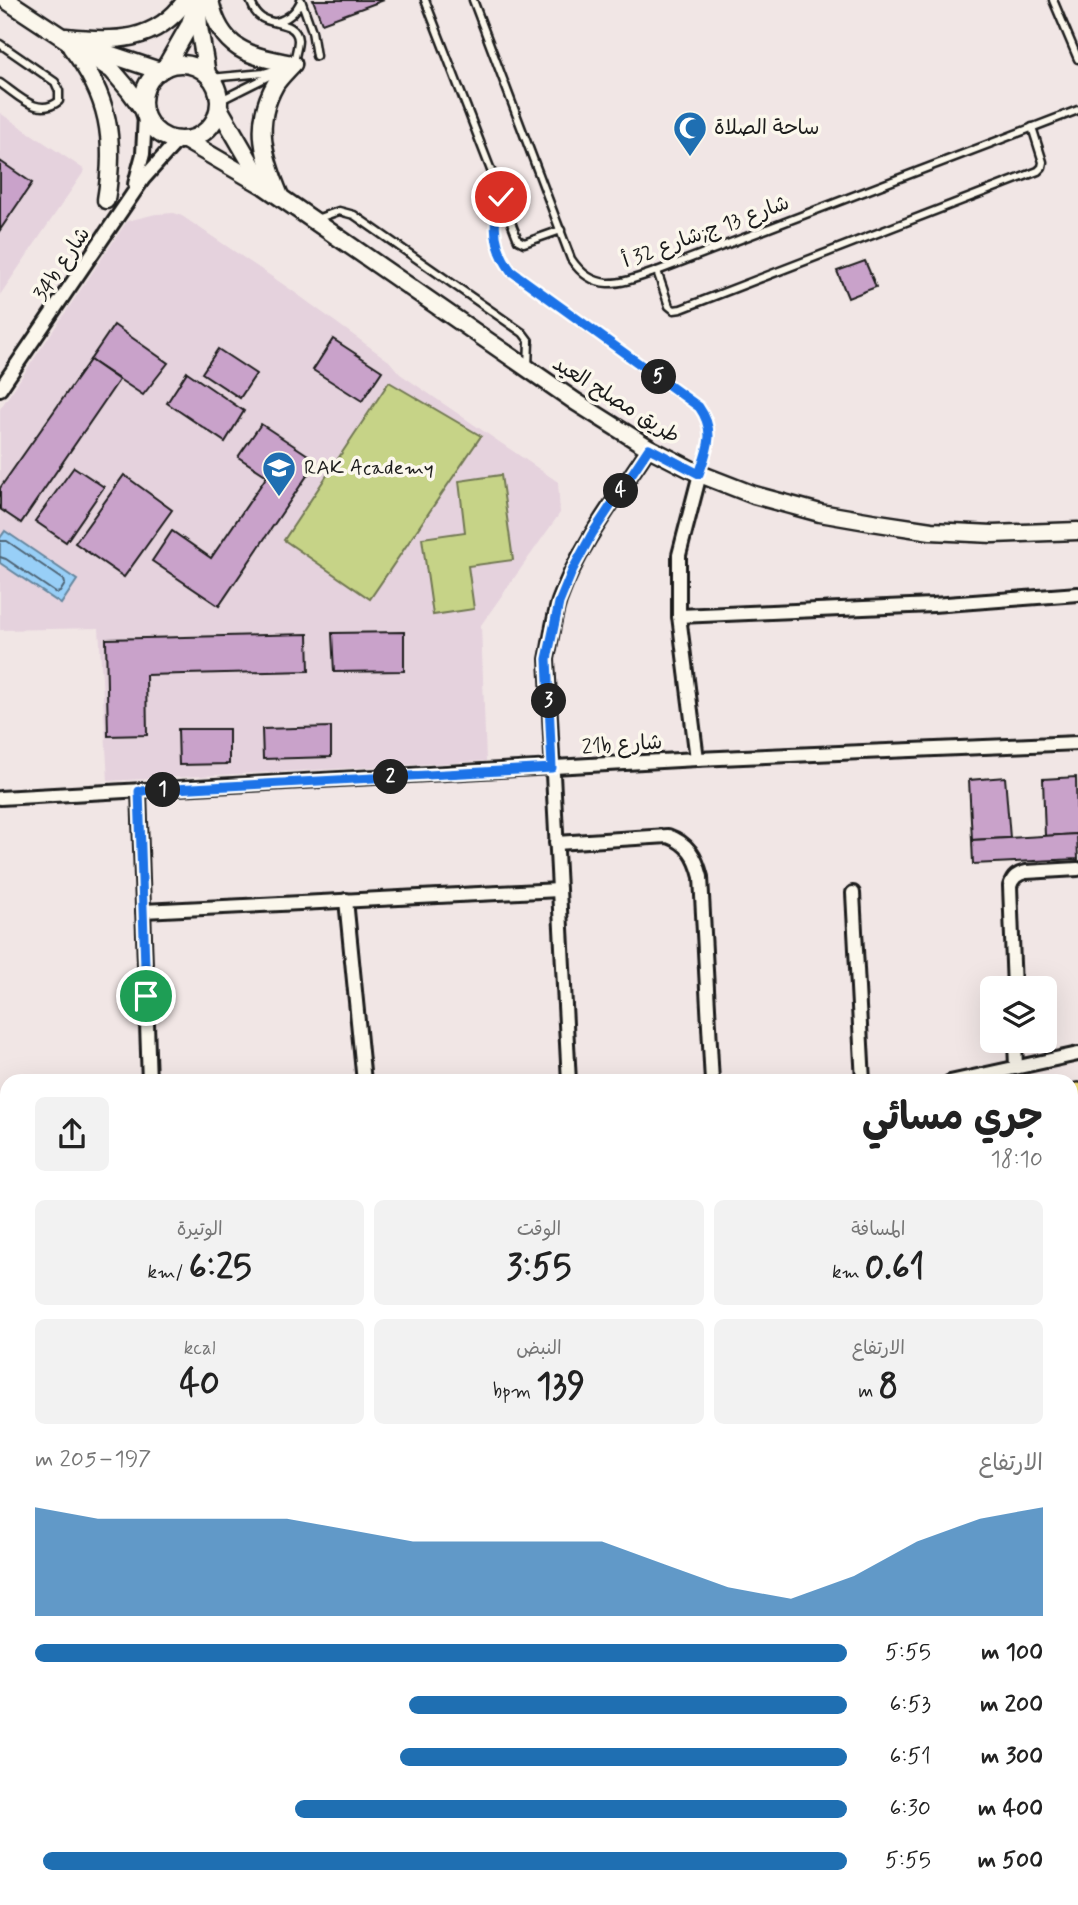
<!DOCTYPE html>
<html lang="ar">
<head>
<meta charset="utf-8">
<style>
  :root { --surface:#fff; --page:#f2f2f2; --text:#222; --muted:#767676; --accent:#1f6fb2 }
  body { margin:0; font-family:Mynerve,"Playpen Sans Arabic",sans-serif; background:var(--page); color:var(--text); direction:rtl; height:100vh; display:flex; flex-direction:column; font-size:26px; white-space:nowrap }
  * { box-sizing:border-box; margin:0 }
  p { font-size:23px; color:var(--muted) }
  .icon { flex:none; width:38px; height:38px; fill:none; stroke:currentColor; stroke-width:2; stroke-linecap:round; stroke-linejoin:round }
  .map { position:relative; flex:1; overflow:hidden; direction:ltr }
  .side { position:absolute; left:0px; top:1074px; width:1078px; height:831px; display:flex; flex-direction:column; background:var(--surface); border-radius:21px 21px 0 0; box-shadow:0 7px 28px #0002; direction:rtl }
  .side>* { flex:none }
  .fabs { position:absolute; left:980px; top:976px; display:grid; gap:14px }
  .fabs a { display:grid; place-items:center; width:77px; height:77px; border-radius:10px; background:var(--surface); box-shadow:0 7px 28px #0002; font-size:35px }
  .pin { position:absolute; display:grid; place-items:center; width:60px; height:60px; color:#fff; margin:-30px; border:4px solid #fff; border-radius:50%; box-shadow:0 2px 7px #0007 }
  .km { position:absolute; width:35px; height:35px; margin:-18px; border-radius:50%; background:#222; color:#fff; font-size:19px; line-height:35px; text-align:center }
  .round { display:grid; place-items:center; flex:none; width:74px; height:74px; border-radius:10px; background:var(--page) }
  .summary { display:flex; align-items:center; justify-content:space-between; height:119px; padding:0 35px }
  h1 { font-size:38px; font-weight:700; line-height:52px }
  .metrics { display:grid; grid-template-columns:repeat(3,1fr); gap:10px; height:119px; padding:7px 35px }
  .metrics div { display:grid; align-content:center; border-radius:10px; background:var(--page); text-align:center }
  .metrics b { font-size:35px; font-weight:700 }
  .metrics small { font-size:19px; font-weight:400 }
  .metrics p { font-size:19px }
  .chart { height:196px; padding:14px 35px }
  .chart p { display:flex; justify-content:space-between }
  .chart svg { width:100%; height:126px; margin-top:7px; fill:var(--accent); opacity:.7 }
  ul { padding:0 35px; list-style:none; font-size:23px }
  li { display:grid; grid-template-columns:112px 84px 1fr; align-items:center; height:52px }
  li i { height:18px; border-radius:9px; background:var(--accent) }
  .map>svg:first-child { display:block }
</style>
</head>
<body>
<div class="map">
<svg width="1078" height="1905" viewBox="0 0 1078 1905">
  <rect width="100%" height="100%" fill="#f1e6e5"/>
  <filter id="ink" filterUnits="userSpaceOnUse"><feTurbulence type="fractalNoise" baseFrequency=".0143" numOctaves="2"/><feDisplacementMap in="SourceGraphic" scale="14" xChannelSelector="R" yChannelSelector="G"/><feConvolveMatrix kernelMatrix="1 2 1 2 8 2 1 2 1" color-interpolation-filters="sRGB"/></filter>
  <g filter="url(#ink)">
    <!-- built -->
    <g fill="#e5d2dd">
      <path d="M 0,113 L 85,170 L 0,295 Z"/>
      <path d="M 174,213 L 182,216 L 290,289 L 389,361 L 400,374 L 558,482 L 560,513 L 481,625 L 486,761 L 108,781 L 99,628 L 0,630 L 0,409 L 127,221 L 156,214 Z"/>
    </g>
    <!-- green -->
    <g fill="#c6d387" stroke="#717852" stroke-width="2">
      <path d="M 389,382 L 481,436 L 370,599 L 284,540 Z"/>
      <path d="M 501,475 L 513,560 L 468,566 L 474,609 L 433,615 L 422,538 L 465,532 L 459,481 Z"/>
      <path d="M 7,1323 L 7,1369 L 0,1370 L 0,1325 Z"/>
    </g>
    <!-- water -->
    <path fill="#98cff7" stroke="#66879f" stroke-width="2" d="M 5,531 L 77,580 L 61,604 L 0,563 L 0,538 Z"/>
    <g fill="none" stroke-linecap="round" stroke-linejoin="round">
      <!-- shore -->
      <path stroke="#4e6474" stroke-width="2" d="M 0,541 L 7,541 L 64,580 L 65,584 L 60,592 L 56,593 L 6,559 L 0,557"/>
    </g>
    <!-- building -->
    <g fill="#c9a2ca" stroke="#1c1c1c" stroke-width="2">
      <path d="M 313,0 L 384,0 L 322,23 Z"/>
      <path d="M 0,161 L 32,183 L 0,230 Z"/>
      <path d="M 865,261 L 876,287 L 848,298 L 837,271 Z"/>
      <path d="M 114,325 L 168,363 L 143,395 L 90,360 Z"/>
      <path d="M 333,339 L 382,371 L 362,401 L 313,370 Z"/>
      <path d="M 218,349 L 256,374 L 240,398 L 202,373 Z"/>
      <path d="M 90,360 L 119,380 L 21,523 L 0,509 L 0,488 Z"/>
      <path d="M 187,372 L 244,411 L 225,442 L 167,403 Z"/>
      <path d="M 261,424 L 317,461 L 219,606 L 152,561 L 172,531 L 211,558 L 267,476 L 238,457 Z"/>
      <path d="M 74,467 L 104,487 L 66,542 L 35,521 Z"/>
      <path d="M 124,475 L 172,510 L 124,577 L 75,543 Z"/>
      <path d="M 404,632 L 404,671 L 334,672 L 332,633 Z"/>
      <path d="M 308,634 L 309,671 L 146,675 L 147,735 L 108,736 L 106,639 Z"/>
      <path d="M 331,727 L 331,757 L 263,759 L 262,729 Z"/>
      <path d="M 178,729 L 229,729 L 229,764 L 179,765 Z"/>
      <path d="M 1005,777 L 1010,838 L 972,840 L 969,780 Z"/>
      <path d="M 1076,777 L 1077,834 L 1045,836 L 1043,779 Z"/>
      <path d="M 1077,834 L 1078,859 L 973,864 L 972,840 Z"/>
      <path d="M 199,1899 L 257,1899 L 233,1905 L 201,1905 Z"/>
      <path d="M 366,1899 L 415,1899 L 394,1905 L 368,1905 Z"/>
      <path d="M 557,1899 L 672,1899 L 673,1905 L 559,1905 Z"/>
      <path d="M 747,1899 L 754,1899 L 756,1905 L 733,1905 L 732,1902 Z"/>
      <path d="M 791,1899 L 817,1899 L 819,1905 L 778,1905 L 777,1902 Z"/>
      <path d="M 893,1899 L 913,1899 L 914,1901 L 895,1905 Z"/>
    </g>
    <g fill="none" stroke-linecap="round" stroke-linejoin="round">
      <!-- service casing -->
      <g stroke="#1c1c1c" stroke-width="11">
        <g id="service">
          <path d="M 250,0 C 253,7 255,14 262,18 C 274,25 297,22 298,40 C 298,47 295,55 294,62"/>
          <path d="M 301,0 L 312,31 L 316,56"/>
          <path d="M 425,0 L 518,240 L 524,243 L 527,242 L 561,230"/>
          <path d="M 473,0 L 571,259 C 595,295 622,283 657,271 L 1078,110"/>
          <path d="M 1053,0 L 1078,59"/>
          <path d="M 276,22 C 288,19 296,12 301,1"/>
          <path d="M 0,44 L 55,82 L 59,91 L 59,101 C 38,118 18,95 0,83"/>
          <path d="M 210,78 L 264,73 L 285,67"/>
          <path d="M 219,101 L 273,74"/>
          <path d="M 316,219 L 339,211 L 354,215 L 523,333 L 529,341 L 528,367"/>
          <path d="M 657,271 L 669,306 L 674,310 L 681,309 L 1038,171 L 1042,167 L 1043,162 L 1032,127"/>
        </g>
      </g>
      <!-- minor casing -->
      <g stroke="#1c1c1c" stroke-width="18">
        <g id="minor">
          <path d="M 135,184 L 143,154 L 145,115"/>
          <path d="M 0,389 L 143,179 L 178,140"/>
          <path d="M 679,616 L 933,605 L 1078,594"/>
          <path d="M 697,759 L 679,616 L 679,555 L 700,474"/>
          <path d="M 139,791 L 149,1082"/>
          <path d="M 0,798 L 697,759 L 1078,743"/>
          <path d="M 556,843 L 668,836 C 688,843 696,857 701,877 L 712,1082"/>
          <path d="M 853,893 L 863,1082"/>
          <path d="M 346,900 L 364,1082"/>
          <path d="M 143,911 L 559,890"/>
          <path d="M 1014,989 L 1010,886 C 1013,877 1017,874 1026,872 L 1078,869"/>
          <path d="M 1015,1041 L 1016,1067"/>
          <path d="M 569,1082 L 547,659 C 551,640 553,619 559,601 C 579,545 617,497 649,448"/>
          <path d="M 950,1082 L 1078,1054"/>
          <path d="M 0,1143 L 7,1142"/>
          <path d="M 1071,1179 L 1078,1177"/>
          <path d="M 1071,1294 L 1078,1292"/>
          <path d="M 0,1311 L 7,1309"/>
          <path d="M 1071,1641 L 1078,1639"/>
          <path d="M 1071,1696 L 1078,1724"/>
          <path d="M 1071,1742 L 1078,1740"/>
          <path d="M 0,1791 L 7,1789"/>
          <path d="M 0,1804 L 7,1830"/>
          <path d="M 25,1899 L 27,1905"/>
          <path d="M 183,1899 L 185,1905"/>
          <path d="M 350,1899 L 352,1905"/>
          <path d="M 700,1899 L 702,1905"/>
          <path d="M 970,1899 L 972,1905"/>
          <path d="M 1058,1899 L 1060,1905"/>
          <path d="M 446,1905 L 470,1899"/>
        </g>
      </g>
      <!-- tertiary casing -->
      <g stroke="#1c1c1c" stroke-width="21">
        <g id="tertiary">
          <path d="M 6,0 L 112,70 L 129,90 L 143,109"/>
          <path d="M 210,0 C 220,50 249,56 293,64"/>
          <path d="M 198,11 L 199,27 L 207,74"/>
          <path d="M 66,37 C 113,42 156,43 186,0"/>
          <path d="M 71,47 C 109,96 116,139 106,200"/>
          <path d="M 88,47 L 160,71"/>
          <circle cx="181" cy="102" r="38"/>
          <path d="M 165,68 L 189,26 L 198,0"/>
          <path d="M 219,108 L 263,184"/>
          <path d="M 185,140 L 264,186 L 576,402 L 649,448 L 700,474 L 754,495 L 820,513 L 872,522 L 931,531 L 993,534 L 1078,531"/>
          <path d="M 280,196 C 264,158 253,124 275,85 C 280,77 287,71 293,64"/>
          <path d="M 1071,1890 L 1078,1888"/>
          <path d="M 536,1899 L 538,1905"/>
          <path d="M 1016,1905 L 1039,1899"/>
        </g>
      </g>
      <!-- primary casing -->
      <g stroke="#1c1c1c" stroke-width="24">
        <g id="primary">
          <path d="M 1071,1095 L 1078,1093"/>
          <path d="M 1071,1142 L 1078,1141"/>
          <path d="M 0,1381 L 7,1380"/>
          <path d="M 0,1427 L 7,1425"/>
        </g>
      </g>
      <!-- path -->
      <g stroke="#1c1c1c" stroke-width="2.5" stroke-dasharray="2 5" stroke-linecap="butt">
        <path d="M 496,213 C 492,235 498,254 511,271 L 699,407 C 712,425 710,440 704,459"/>
        <path d="M 1071,1477 L 1078,1474"/>
      </g>
      <!-- service -->
      <use href="#service" stroke="#fbf7ec" stroke-width="6"/>
      <!-- minor -->
      <use href="#minor" stroke="#fbf7ec" stroke-width="12"/>
      <!-- tertiary -->
      <use href="#tertiary" stroke="#fbf7ec" stroke-width="16"/>
      <!-- primary -->
      <use href="#primary" stroke="#f5e382" stroke-width="19"/>
    </g>
  </g>
  <g fill="none" stroke-linecap="round" stroke-linejoin="round" filter="url(#ink)">
    <!-- route casing -->
    <g stroke="#fff" stroke-width="14">
      <path id="route" d="M 146,996 L 139,791 L 552,768 L 547,659 L 559,603 L 573,569 L 592,534 L 649,448 L 699,474 C 708,448 716,431 699,407 L 511,271 C 494,248 491,223 501,197"/>
    </g>
    <!-- route -->
    <use href="#route" stroke="#1a73e8" stroke-width="9"/>
  </g>
  <!-- icons -->
  <defs>
    <g id="mosque-pin" transform="scale(1.75)"><path d="M0 17L-7.5 6A9.5 9.5 0 1 1 7.5 6Z" fill="#1f6fb2" stroke="#fbf7ec"/><path d="M3.5-4.9A6 6 0 1 0 3.5 4.9A5 5 0 1 1 3.5-4.9Z" fill="#fff"/></g>
    <g id="school-pin" transform="scale(1.75)"><path d="M0 17L-7.5 6A9.5 9.5 0 1 1 7.5 6Z" fill="#1f6fb2" stroke="#fbf7ec"/><path d="M0-5L7-2L0 1L-7-2ZM-4 1L0 2.5L4 1V4Q0 6-4 4Z" fill="#fff"/></g>
  </defs>
  <g fill-rule="evenodd">
    <use href="#mosque-pin" x="690" y="128"/>
    <use href="#school-pin" x="279" y="468"/>
  </g>
  <g text-anchor="middle" dominant-baseline="central" stroke-width="7" stroke-linejoin="round" paint-order="stroke">
    <!-- poi labels -->
    <g font-size="21" fill="#1c1c1c" stroke="#fbf7ec" text-anchor="start">
      <text x="714" y="128">ساحة الصلاة</text>
      <text x="304" y="468">RAK Academy</text>
    </g>
    <!-- street labels -->
    <g font-size="21" fill="#1c1c1c" stroke="#fbf7ec">
      <text transform="translate(706 232) rotate(-20)">شارع 13 ج;شارع 32 أ</text>
      <text transform="translate(62 264) rotate(-56)">34b شارع</text>
      <text transform="translate(616 400) rotate(32)">طريق مصلح العيد</text>
      <text transform="translate(622 745) rotate(-4)">21b شارع</text>
    </g>
  </g>
</svg>
<div class="fabs">
<a><svg class="icon" aria-label="layers" viewBox="0 0 24 24"><path d="M12 4l9 5-9 5-9-5zM3 14l9 5 9-5"/></svg></a>
</div>
<div class="pin" style="left:146px;top:996px;background:#1e9e55"><svg class="icon" aria-label="arrive" viewBox="0 0 24 24"><path d="M6 21V4h12l-3 4 3 4H6"/></svg></div>
<div class="pin" style="left:501px;top:197px;background:#d93025"><svg class="icon" aria-label="check" viewBox="0 0 24 24"><path d="M5 12l5 5 9-10"/></svg></div>
<b class="km" style="left:163px;top:790px">1</b>
<b class="km" style="left:391px;top:777px">2</b>
<b class="km" style="left:549px;top:701px">3</b>
<b class="km" style="left:621px;top:491px">4</b>
<b class="km" style="left:659px;top:377px">5</b>
<section class="side">
<div class="summary"><div><h1>جري مسائي</h1><p>18:10</p></div><a class="round"><svg class="icon" aria-label="share" viewBox="0 0 24 24"><path d="M12 15V3M7 8l5-5 5 5M5 13v7h14v-7"/></svg></a></div>
<div class="metrics">
<div><p>المسافة</p><b>0.61<small> km</small></b></div>
<div><p>الوقت</p><b>3:55</b></div>
<div><p>الوتيرة</p><b>6:25<small> /km</small></b></div>
</div>
<div class="metrics">
<div><p>الارتفاع</p><b>8<small> m</small></b></div>
<div><p>النبض</p><b>139<small> bpm</small></b></div>
<div><p>kcal</p><b>40</b></div>
</div>
<div class="chart"><p><span>الارتفاع</span>197–205 m</p>
<svg viewBox="0 0 160 44" preserveAspectRatio="none"><path d="M0 44V6L10 10L20 10L30 10L40 10L50 14L60 18L70 18L80 18L90 18L100 26L110 34L120 38L130 30L140 18L150 10L160 6V44z"/></svg>
</div>
<ul>
<li><b>100 m</b>5:55<i style="width:100%"></i></li>
<li><b>200 m</b>6:53<i style="width:54%"></i></li>
<li><b>300 m</b>6:51<i style="width:55%"></i></li>
<li><b>400 m</b>6:30<i style="width:68%"></i></li>
<li><b>500 m</b>5:55<i style="width:99%"></i></li>
</ul>
</section>
</div>
</body>
</html>
